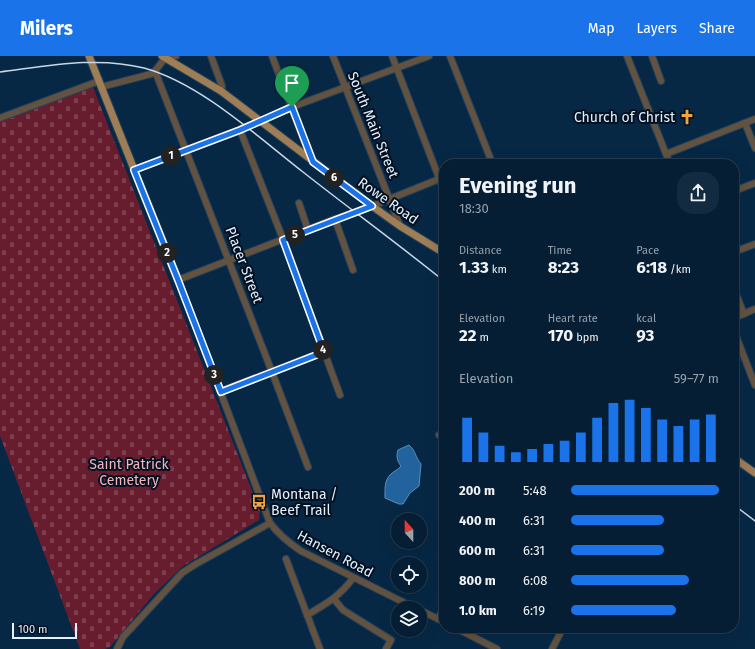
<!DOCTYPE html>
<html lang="en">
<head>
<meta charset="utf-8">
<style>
  :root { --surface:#051e34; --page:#132b40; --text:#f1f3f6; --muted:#97a2ac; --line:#263c4f; --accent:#1a73e8 }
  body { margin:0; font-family:"Fira Sans",sans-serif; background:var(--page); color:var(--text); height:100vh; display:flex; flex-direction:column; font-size:15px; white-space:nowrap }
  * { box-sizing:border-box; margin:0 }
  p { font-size:13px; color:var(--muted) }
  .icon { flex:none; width:22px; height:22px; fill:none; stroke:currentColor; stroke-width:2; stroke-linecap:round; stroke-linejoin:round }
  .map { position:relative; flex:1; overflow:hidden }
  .sheet { position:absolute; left:439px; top:103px; width:300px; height:474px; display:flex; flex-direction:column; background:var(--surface); border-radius:16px; box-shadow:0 4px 16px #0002,0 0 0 1px var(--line) }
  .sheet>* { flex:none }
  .needle { width:26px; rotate:339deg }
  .fabs { position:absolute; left:391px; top:457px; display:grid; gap:8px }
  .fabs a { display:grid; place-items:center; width:36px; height:36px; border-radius:50%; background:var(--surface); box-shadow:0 4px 16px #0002,0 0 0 1px var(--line); font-size:20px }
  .scale { position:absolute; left:12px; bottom:10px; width:65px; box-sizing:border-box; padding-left:4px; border:2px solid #e2f0ff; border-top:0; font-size:11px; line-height:14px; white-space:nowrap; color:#e2f0ff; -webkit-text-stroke:3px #021020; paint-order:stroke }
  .pin { position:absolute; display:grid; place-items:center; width:34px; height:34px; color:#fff; margin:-41px -17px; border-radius:50% 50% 50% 0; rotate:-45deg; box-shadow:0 0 4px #0007 }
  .pin .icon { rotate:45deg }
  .km { position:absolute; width:20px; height:20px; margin:-10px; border-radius:50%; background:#222; color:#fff; font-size:11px; line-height:20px; text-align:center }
  .round { display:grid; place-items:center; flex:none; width:42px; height:42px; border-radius:16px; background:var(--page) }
  .headline { display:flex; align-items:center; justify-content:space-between; height:68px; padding:0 20px }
  h1 { font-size:22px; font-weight:700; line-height:30px }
  .figures { display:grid; grid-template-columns:repeat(3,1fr); gap:6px; height:68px; padding:4px 20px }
  .figures div { display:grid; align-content:center }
  .figures b { font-size:17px; font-weight:700 }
  .figures small { font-size:11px; font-weight:400 }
  .figures p { font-size:11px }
  .chart { height:112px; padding:8px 20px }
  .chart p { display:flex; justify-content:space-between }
  .chart svg { width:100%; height:72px; margin-top:4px; stroke:var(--accent); stroke-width:6 }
  ul { padding:0 20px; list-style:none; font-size:13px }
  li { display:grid; grid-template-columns:64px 48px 1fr; align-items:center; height:30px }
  li i { height:10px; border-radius:5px; background:var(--accent) }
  header { display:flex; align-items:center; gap:24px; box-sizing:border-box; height:56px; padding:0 20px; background:var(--accent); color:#fff }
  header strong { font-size:19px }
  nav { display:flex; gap:22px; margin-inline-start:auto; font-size:14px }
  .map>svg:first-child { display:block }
</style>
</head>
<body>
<header>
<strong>Milers</strong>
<nav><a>Map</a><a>Layers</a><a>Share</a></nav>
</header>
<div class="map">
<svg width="755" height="593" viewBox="0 0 755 593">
  <defs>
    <pattern id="cemetery-stones" width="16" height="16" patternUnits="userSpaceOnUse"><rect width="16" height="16" fill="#681d2f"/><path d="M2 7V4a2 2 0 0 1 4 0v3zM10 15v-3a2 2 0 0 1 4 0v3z" fill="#7d3e4e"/></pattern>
  </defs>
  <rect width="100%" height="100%" fill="#072845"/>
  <!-- cemetery -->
  <path fill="url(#cemetery-stones)" d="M 93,31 L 260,455 L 259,464 L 182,511 L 154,538 L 110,591 L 105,593 L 80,593 L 0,380 L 0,66 Z"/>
  <!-- water -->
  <path fill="#22629d" stroke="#5c8dba" d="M 409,389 C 416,395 415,401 421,408 L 419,430 L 410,437 L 403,448 L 399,448 L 385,442 C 385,434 384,424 391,418 C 394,415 398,414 401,410 C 397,405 396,400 398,394 Z"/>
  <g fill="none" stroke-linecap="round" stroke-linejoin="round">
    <!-- minor casing -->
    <g stroke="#26445f" stroke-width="8">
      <g id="minor">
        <path d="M 211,0 L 222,30 L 221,35"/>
        <path d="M 272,0 L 312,105"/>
        <path d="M 333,0 L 400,170"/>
        <path d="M 392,0 L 444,135"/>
        <path d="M 450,0 L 491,104 L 480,108"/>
        <path d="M 627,0 L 670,108"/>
        <path d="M 652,0 L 661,25"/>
        <path d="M 167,3 L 176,0"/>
        <path d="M 155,15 L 272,316 L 308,411"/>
        <path d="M 101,31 L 151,18 L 155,15 L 165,2"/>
        <path d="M 0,62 L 99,25"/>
        <path d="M 745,67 L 755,92"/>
        <path d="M 240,74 L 283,183 L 340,339"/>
        <path d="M 666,98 L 755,63"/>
        <path d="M 134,114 L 240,74 L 292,51 L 429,0"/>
        <path d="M 734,135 L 755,127"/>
        <path d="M 299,147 L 308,174"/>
        <path d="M 335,163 L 353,214"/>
        <path d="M 734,196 L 755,188"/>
        <path d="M 734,233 L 744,258"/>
        <path d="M 734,262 L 755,253"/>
        <path d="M 734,275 L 755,329"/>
        <path d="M 221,335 L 324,296"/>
        <path d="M 439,379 L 444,377"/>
        <path d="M 286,503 L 320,593"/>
        <path d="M 334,543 L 343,554 L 391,584 L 386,593"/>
        <path d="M 415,552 L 301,495 C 289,487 279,479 270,467 L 178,224 L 335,163 L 355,157 L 444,121"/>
        <path d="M 420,554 L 444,566"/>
        <path d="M 307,559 C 326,548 340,540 353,522"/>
        <path d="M 438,563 L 444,551"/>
        <path d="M 456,572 L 497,593"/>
        <path d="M 117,593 L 123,581 L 182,517 L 196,508 L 270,467"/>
        <path d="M 552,593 L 563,572"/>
      </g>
    </g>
    <!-- major casing -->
    <g stroke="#26445f" stroke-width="9">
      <g id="major">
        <path d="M 89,0 L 178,224"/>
        <path d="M 162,0 L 221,35 L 372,150 L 400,170 L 444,197"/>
        <path d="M 734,402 L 755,417"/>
      </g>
    </g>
    <!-- minor -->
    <use href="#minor" stroke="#63523f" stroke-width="6"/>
    <!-- major -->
    <use href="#major" stroke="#9f7d55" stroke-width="7"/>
    <!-- rail -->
    <g stroke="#c7d7e8" stroke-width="1.5">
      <path d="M 0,16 C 48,10 97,0 144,12 C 200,27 258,81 303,116 C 350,153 398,188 444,225"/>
      <path d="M 734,449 L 755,465"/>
    </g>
  </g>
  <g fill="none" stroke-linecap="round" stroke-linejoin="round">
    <!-- route casing -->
    <g stroke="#fff" stroke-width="8">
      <path id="route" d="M 292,51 L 313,106 L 372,150 L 283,184 L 324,296 L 221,336 L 178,224 L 134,114 L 240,74 Z"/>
    </g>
    <!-- route -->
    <use href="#route" stroke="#1a73e8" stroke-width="5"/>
  </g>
  <!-- icons -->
  <defs>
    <g id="church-bare" transform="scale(1.2)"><path d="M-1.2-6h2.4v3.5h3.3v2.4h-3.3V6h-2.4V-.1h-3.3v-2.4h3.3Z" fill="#f1a540" stroke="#021020" stroke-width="2.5" paint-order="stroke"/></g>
    <g id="bus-bare" transform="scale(1.2)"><path d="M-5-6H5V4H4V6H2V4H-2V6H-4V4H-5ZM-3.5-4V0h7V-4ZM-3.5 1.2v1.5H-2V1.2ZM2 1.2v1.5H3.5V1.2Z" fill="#f1a540" stroke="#021020" stroke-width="2.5" paint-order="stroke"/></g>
  </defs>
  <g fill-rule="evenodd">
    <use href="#church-bare" x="687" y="61"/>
    <use href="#bus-bare" x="259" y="446"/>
  </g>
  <g text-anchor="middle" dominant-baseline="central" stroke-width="4" stroke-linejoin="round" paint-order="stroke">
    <!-- poi labels -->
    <g font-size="14" fill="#e2f0ff" stroke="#021020" text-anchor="end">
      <text x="675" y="61">Church of Christ</text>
      <text x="271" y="438" text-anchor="start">Montana /<tspan x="271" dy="16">Beef Trail</tspan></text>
    </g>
    <!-- street labels -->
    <g font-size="14" fill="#e2f0ff" stroke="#021020">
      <text transform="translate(373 69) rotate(68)">South Main Street</text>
      <text transform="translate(388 145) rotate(35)">Rowe Road</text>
      <text transform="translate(244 209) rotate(69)">Placer Street</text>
      <text transform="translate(335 498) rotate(28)">Hansen Road</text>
    </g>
    <!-- park labels -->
    <g font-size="14" fill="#f1b6bd" stroke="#021020">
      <text x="129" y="408">Saint Patrick<tspan x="129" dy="16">Cemetery</tspan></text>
    </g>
  </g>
</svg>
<div class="fabs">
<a><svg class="needle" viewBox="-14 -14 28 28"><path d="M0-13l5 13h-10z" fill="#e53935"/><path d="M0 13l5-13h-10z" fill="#97a2ac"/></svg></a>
<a><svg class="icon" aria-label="locate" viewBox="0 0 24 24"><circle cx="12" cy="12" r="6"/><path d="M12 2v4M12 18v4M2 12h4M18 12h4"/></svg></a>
<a><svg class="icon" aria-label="layers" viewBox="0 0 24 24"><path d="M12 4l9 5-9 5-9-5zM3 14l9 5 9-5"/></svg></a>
</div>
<div class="scale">100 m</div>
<div class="pin" style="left:292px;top:51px;background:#1e9e55"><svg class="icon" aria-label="arrive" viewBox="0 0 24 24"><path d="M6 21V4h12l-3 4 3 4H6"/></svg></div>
<b class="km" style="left:171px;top:100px">1</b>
<b class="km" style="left:167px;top:197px">2</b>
<b class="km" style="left:214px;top:319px">3</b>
<b class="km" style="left:323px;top:294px">4</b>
<b class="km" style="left:295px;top:179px">5</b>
<b class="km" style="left:334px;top:122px">6</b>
<section class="sheet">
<div class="headline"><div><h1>Evening run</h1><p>18:30</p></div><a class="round"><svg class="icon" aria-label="share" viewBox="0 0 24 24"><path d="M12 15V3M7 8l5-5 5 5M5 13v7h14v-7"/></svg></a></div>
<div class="figures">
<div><p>Distance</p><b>1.33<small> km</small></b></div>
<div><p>Time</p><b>8:23</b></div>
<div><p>Pace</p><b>6:18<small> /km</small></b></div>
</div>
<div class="figures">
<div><p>Elevation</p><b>22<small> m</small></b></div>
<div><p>Heart rate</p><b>170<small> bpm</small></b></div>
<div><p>kcal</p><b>93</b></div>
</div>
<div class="chart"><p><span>Elevation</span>59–77 m</p>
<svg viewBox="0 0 160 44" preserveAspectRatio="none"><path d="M5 44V17M15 44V26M25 44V34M35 44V38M45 44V36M55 44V33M65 44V31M75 44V26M85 44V17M95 44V8M105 44V6M115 44V11M125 44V18M135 44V22M145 44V18M155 44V15"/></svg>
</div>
<ul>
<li><b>200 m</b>5:48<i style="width:100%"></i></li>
<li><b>400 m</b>6:31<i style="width:63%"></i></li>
<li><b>600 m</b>6:31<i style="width:63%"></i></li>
<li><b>800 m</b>6:08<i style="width:80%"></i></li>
<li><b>1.0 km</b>6:19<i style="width:71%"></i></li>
</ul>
</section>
</div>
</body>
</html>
